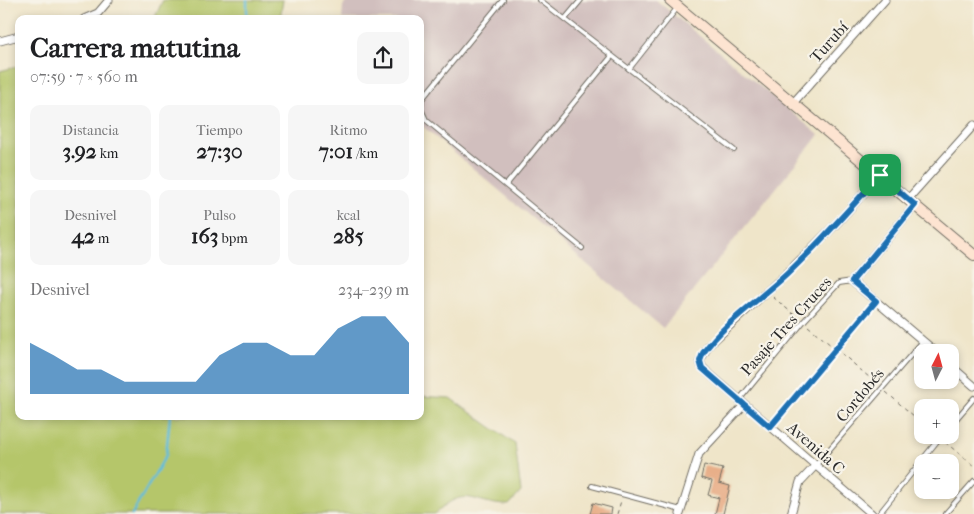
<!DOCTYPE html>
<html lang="es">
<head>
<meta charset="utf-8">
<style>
  :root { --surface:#fff; --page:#f6f6f6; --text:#202124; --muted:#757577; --accent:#1f6fb2 }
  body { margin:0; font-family:"IM FELL French Canon",serif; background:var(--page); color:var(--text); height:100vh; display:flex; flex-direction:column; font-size:19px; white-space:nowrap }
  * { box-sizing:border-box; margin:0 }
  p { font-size:16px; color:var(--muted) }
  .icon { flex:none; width:28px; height:28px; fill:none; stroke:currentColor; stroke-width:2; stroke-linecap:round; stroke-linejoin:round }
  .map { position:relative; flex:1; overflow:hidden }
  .details { position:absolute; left:15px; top:15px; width:409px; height:405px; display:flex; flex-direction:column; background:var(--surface); border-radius:10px; box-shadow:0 2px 8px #0003 }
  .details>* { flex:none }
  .needle { width:32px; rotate:6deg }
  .tools { position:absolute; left:914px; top:344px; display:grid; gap:10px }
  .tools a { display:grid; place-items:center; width:45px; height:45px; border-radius:10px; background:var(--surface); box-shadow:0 2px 8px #0003; font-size:25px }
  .pin { position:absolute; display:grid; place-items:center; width:42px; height:42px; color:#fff; margin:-21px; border-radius:10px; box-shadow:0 2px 8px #0006 }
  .round { display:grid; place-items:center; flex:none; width:52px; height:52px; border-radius:10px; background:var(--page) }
  .headline { display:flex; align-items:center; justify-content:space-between; height:85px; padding:0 15px }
  h1 { font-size:28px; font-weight:700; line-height:38px }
  .figures { display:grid; grid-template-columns:repeat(3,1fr); gap:8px; height:85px; padding:5px 15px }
  .figures div { display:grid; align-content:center; border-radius:10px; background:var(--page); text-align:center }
  .figures b { font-size:21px; font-weight:700 }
  .figures small { font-size:14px; font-weight:400 }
  .figures p { font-size:14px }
  .chart { height:140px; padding:10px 15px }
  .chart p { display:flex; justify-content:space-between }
  .chart svg { width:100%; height:90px; margin-top:5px; fill:var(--accent); opacity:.7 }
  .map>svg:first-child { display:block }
</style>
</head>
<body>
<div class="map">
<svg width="974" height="514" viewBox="0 0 974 514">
  <rect width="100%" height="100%" fill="#f7f3e8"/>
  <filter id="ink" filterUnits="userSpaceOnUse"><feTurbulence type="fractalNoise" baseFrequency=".02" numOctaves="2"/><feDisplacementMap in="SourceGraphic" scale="10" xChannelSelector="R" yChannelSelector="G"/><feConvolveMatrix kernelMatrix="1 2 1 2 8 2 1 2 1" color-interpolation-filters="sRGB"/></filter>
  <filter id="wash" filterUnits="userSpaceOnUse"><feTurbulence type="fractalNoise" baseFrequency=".0096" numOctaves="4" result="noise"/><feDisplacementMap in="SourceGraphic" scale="20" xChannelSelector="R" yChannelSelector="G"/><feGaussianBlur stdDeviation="1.12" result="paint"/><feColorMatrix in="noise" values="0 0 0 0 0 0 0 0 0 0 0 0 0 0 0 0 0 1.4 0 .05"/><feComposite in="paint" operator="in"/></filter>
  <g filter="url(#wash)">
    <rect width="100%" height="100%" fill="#efe5c9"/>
    <!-- industrial -->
    <path fill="#d1bfbe" d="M 348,0 L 656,0 L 819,135 L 663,328 L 420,124 L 420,19 L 342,19 L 343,6 Z"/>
    <!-- green -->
    <g fill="#b5c66a" stroke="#70784a">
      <path d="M 163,0 L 283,0 L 280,19 L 154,19 Z"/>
      <path d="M 19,66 L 19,416 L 420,416 L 420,396 L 450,398 L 515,444 L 521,492 L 509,505 C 472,505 467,483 435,514 L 0,514 L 0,71 Z"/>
    </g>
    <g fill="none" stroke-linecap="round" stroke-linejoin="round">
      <!-- stream -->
      <g stroke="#5ebddc" stroke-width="2.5">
        <path d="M 247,0 L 247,19"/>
        <path d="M 132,514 L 166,455 L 170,416"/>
      </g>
    </g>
    <g id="blocks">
      <!-- building -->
      <g fill="#e8af89">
        <path d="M 704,465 L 723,469 L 719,483 L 730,486 L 723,514 L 715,514 L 719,498 L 708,495 L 712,481 L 701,478 Z"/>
        <path d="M 593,503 L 612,508 L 611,514 L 590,514 Z"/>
      </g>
    </g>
  </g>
  <g filter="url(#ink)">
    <use href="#blocks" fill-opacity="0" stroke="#706c62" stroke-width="1"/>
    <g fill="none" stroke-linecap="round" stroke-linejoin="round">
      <!-- lane casing -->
      <g stroke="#706c62" stroke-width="6">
        <g id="lane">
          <path d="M 503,0 L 422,99 L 421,109 L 426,120 L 582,248"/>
          <path d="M 540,0 L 734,150"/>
          <path d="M 565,19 L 581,0"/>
          <path d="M 629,69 L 678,7"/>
          <path d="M 506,185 L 612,56"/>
          <path d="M 739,400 L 803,322 L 839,283 L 852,281"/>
          <path d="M 950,426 L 974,398"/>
          <path d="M 770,427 L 876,301"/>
          <path d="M 815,466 L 923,341"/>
          <path d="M 592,486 L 681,510"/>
          <path d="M 879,514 L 942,435"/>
          <path d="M 945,514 L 974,481"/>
        </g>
      </g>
      <!-- street casing -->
      <g stroke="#706c62" stroke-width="9">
        <g id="street">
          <path d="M 84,19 L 98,13 L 109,0"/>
          <path d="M 0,41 L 19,36"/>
          <path d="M 793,103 L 885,0"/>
          <path d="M 908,199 L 974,125"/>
          <path d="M 915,205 L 852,281 L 936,352"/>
          <path d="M 950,365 L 974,386"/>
          <path d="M 680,514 L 699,454 L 744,405"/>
          <path d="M 791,514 L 800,482 L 815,466"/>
          <path d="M 872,514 L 707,372 L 702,367 L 700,361 L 708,346 L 787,273 L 836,224 L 880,175"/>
        </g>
      </g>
      <!-- secondary casing -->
      <g stroke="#706c62" stroke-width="12">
        <path id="secondary" d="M 670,0 L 974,255"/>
      </g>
      <!-- path -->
      <g stroke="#706c62" stroke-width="1" stroke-dasharray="4 4" stroke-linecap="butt">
        <path d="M 773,297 L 799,319"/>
        <path d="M 808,326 L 832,346"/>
        <path d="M 841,353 L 877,384"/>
        <path d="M 886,392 L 922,423"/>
        <path d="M 945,442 L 974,466"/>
        <path d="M 617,514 L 621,501"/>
      </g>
      <!-- lane -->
      <use href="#lane" stroke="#fff" stroke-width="4"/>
      <!-- street -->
      <use href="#street" stroke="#fff" stroke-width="7"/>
      <!-- secondary -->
      <use href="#secondary" stroke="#fde4d1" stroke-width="10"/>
    </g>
  </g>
  <g fill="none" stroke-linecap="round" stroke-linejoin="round" filter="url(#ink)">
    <!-- route casing -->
    <g stroke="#fff" stroke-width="10">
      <path id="route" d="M 880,175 L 915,205 L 852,281 L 876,301 L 770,427 L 702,368 L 700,361 L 703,353 C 724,323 759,300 786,275 C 819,244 849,209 880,175 Z"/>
    </g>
    <!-- route -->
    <use href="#route" stroke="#1f6fb2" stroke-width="6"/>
  </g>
  <g text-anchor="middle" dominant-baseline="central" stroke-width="4.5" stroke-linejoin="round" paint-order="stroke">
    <!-- street labels -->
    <g font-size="16" fill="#2b2b2b" stroke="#f7f3e8">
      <text transform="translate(829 42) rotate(-48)">Turubí</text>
      <text transform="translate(786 326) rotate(-48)">Pasaje Tres Cruces</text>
      <text transform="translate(860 395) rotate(-50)">Cordobés</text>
      <text transform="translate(816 448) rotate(41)">Avenida C</text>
    </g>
  </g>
</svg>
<div class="tools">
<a><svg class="needle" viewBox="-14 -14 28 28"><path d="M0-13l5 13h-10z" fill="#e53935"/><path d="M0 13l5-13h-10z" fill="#757577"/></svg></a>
<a>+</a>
<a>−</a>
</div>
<div class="pin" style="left:880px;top:175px;background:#1e9e55"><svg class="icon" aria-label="arrive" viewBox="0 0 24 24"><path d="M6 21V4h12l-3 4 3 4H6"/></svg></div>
<section class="details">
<div class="headline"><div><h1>Carrera matutina</h1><p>07:59 · 7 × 560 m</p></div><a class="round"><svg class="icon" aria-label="share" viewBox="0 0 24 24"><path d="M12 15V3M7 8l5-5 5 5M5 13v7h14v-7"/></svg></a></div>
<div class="figures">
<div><p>Distancia</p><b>3.92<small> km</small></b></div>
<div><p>Tiempo</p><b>27:30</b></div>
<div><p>Ritmo</p><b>7:01<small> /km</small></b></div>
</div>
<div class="figures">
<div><p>Desnivel</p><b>42<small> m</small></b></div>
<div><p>Pulso</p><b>163<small> bpm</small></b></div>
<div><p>kcal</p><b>285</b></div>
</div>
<div class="chart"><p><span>Desnivel</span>234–239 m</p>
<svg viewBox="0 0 160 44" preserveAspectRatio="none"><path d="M0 44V19L10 25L20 32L30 32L40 38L50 38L60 38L70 38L80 25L90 19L100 19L110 25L120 25L130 12L140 6L150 6L160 19V44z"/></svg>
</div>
</section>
</div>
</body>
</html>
